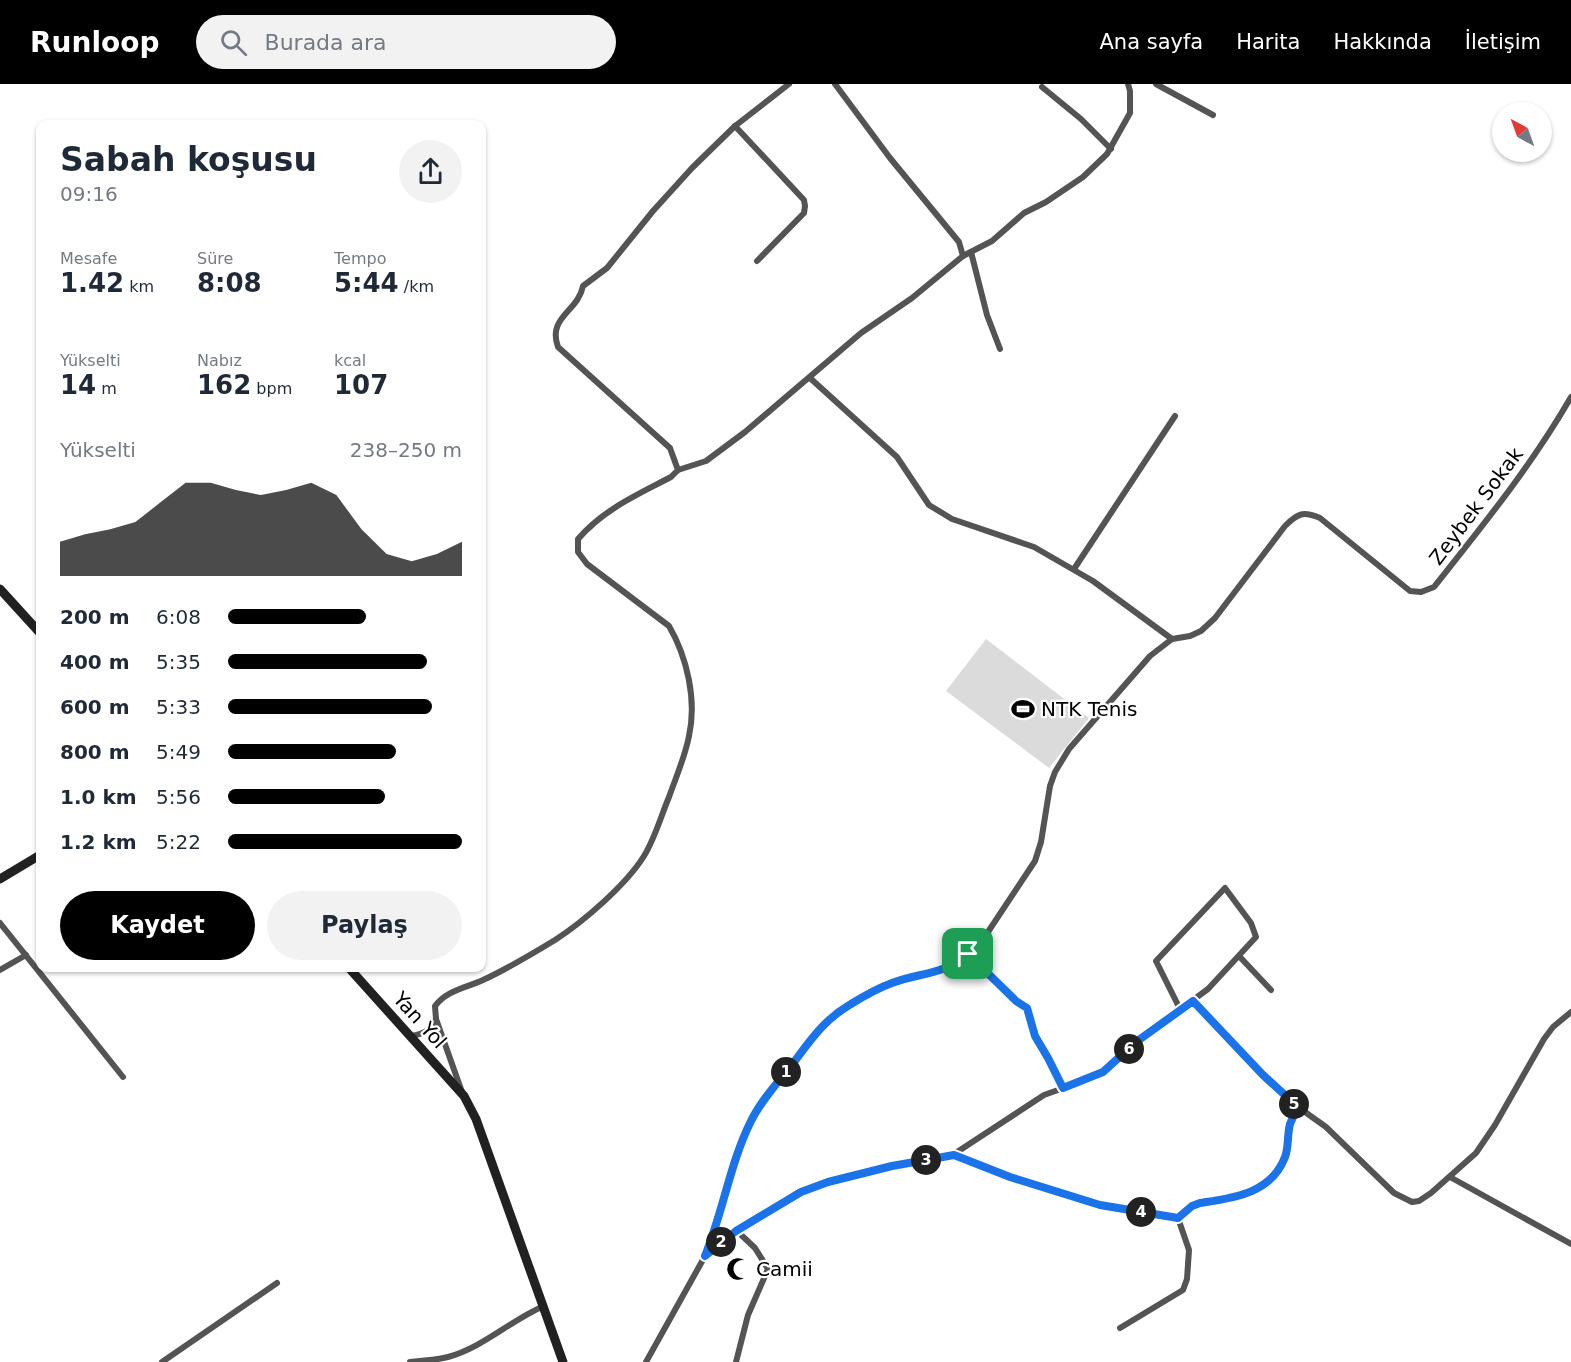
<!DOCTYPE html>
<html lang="tr">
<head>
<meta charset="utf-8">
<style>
  :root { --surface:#fff; --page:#f2f2f3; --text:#1f2937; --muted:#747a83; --accent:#000 }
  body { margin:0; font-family:"DejaVu Sans",sans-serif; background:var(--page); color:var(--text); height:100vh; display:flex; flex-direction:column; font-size:22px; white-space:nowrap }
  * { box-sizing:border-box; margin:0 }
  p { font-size:20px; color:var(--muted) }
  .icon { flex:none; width:33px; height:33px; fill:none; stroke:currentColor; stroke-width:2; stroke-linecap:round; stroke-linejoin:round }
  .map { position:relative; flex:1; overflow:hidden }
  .details { position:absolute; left:36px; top:36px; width:450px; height:852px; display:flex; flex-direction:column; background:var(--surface); border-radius:12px; box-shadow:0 2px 4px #0004 }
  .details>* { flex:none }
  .needle { width:39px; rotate:319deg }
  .controls { position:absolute; left:1492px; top:18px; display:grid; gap:12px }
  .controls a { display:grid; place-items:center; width:60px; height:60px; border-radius:50%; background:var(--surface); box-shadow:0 2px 4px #0004; font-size:30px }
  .pin { position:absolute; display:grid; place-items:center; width:51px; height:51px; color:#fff; margin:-26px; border-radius:12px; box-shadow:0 3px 9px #0006 }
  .km { position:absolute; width:30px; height:30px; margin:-15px; border-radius:50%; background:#222; color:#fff; font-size:16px; line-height:30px; text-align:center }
  .round { display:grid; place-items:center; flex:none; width:63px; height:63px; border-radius:32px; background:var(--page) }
  .headline { display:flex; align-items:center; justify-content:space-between; height:102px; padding:0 24px }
  h1 { font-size:33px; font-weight:700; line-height:45px }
  .stats { display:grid; grid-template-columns:repeat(3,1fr); gap:9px; height:102px; padding:6px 24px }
  .stats div { display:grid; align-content:center }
  .stats b { font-size:26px; font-weight:700 }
  .stats small { font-size:16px; font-weight:400 }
  .stats p { font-size:16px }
  .chart { height:168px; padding:12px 24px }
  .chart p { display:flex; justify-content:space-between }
  .chart svg { width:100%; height:108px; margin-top:6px; fill:var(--accent); opacity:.7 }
  .primary-button { display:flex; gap:12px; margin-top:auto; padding:12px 24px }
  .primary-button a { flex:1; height:69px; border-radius:36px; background:var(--accent); color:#fff; font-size:24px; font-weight:700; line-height:69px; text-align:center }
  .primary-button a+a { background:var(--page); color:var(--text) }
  ul { padding:0 24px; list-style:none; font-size:20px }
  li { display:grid; grid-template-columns:96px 72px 1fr; align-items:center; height:45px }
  li i { height:15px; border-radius:8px; background:var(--accent) }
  header { display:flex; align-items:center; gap:36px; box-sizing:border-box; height:84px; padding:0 30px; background:var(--accent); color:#fff }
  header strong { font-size:28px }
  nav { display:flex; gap:33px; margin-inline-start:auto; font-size:21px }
  .search { width:420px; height:54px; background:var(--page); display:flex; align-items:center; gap:15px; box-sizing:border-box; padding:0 21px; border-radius:33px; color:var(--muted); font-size:22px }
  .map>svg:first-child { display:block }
</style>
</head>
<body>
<header>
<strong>Runloop</strong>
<div class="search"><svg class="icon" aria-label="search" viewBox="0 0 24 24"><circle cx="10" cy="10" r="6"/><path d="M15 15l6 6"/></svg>Burada ara</div>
<nav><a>Ana sayfa</a><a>Harita</a><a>Hakkında</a><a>İletişim</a></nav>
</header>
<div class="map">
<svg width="1571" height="1278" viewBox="0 0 1571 1278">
  <rect width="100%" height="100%" fill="#fff"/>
  <!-- green -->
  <path fill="#dbdbdb" d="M 986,555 L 1089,634 L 1049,684 L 946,607 Z"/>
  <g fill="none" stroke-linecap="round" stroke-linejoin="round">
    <!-- street -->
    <g stroke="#545454" stroke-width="6">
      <path d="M 1156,0 L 1213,31"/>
      <path d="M 1042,3 L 1081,35 L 1111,65"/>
      <path d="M 735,42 L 804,116 L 805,122 L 804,129 L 757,177"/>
      <path d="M 971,168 L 987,231 L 1000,265"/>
      <path d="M 963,172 L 992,157 L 1024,129 L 1046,118 L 1083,93 L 1107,70 L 1130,29 L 1130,7 L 1128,0"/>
      <path d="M 810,294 L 897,373 L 929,421 L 952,435 L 1034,463 L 1093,497 L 1172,555"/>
      <path d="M 678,386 L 706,377 L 745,348 L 861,249 L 912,214 L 963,172 L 959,158 L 890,74 L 835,0"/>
      <path d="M 1074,485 L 1175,332"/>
      <path d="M 0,839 L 123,993"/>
      <path d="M 968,870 L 998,900 L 1027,924 L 1035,952 L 1048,974 L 1063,1004"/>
      <path d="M 1239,872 L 1271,906"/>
      <path d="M 0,886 L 26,871"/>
      <path d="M 1193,917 L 1263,991 L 1298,1023 L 1326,1043 L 1394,1109 L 1412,1118 L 1419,1117 L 1431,1109 L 1476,1069 L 1495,1041 L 1544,955 L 1553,943 L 1571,928"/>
      <path d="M 411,952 C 423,950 430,947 436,935"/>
      <path d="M 462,1008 L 436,935 L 435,922 C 447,906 466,904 483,896 C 507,885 532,870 555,856 C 583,838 626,801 644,772 C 655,754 661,732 669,713 C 676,693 685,673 689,652 C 697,616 687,573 669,542 L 587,480 L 578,468 L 578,455 C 604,425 637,411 671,393 L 678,386 L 670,364 L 558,263 C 547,233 578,228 583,202 L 607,184 L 653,127 L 692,84 L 735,42 L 789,0"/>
      <path d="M 954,1070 L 1044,1011 L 1086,996 L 1103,988 L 1136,958 L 1208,905 L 1256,853 L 1251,839 L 1225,804 L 1156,877 L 1180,925"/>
      <path d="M 1450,1093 L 1571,1160"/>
      <path d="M 705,1171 L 737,1147 L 801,1108 L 828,1098 L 892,1082 L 954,1070 L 1010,1093 L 1100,1121 L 1178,1134 L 1192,1122 L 1200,1119 L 1247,1111 L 1261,1102 L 1271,1092 L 1285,1072 L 1290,1039 L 1298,1023"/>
      <path d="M 1120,1244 L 1183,1206 L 1187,1195 L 1189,1166 L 1178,1134"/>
      <path d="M 162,1278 L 277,1199"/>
      <path d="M 410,1278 C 423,1277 436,1276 448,1273 C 482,1264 511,1236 544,1222"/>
      <path d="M 646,1278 L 705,1172 L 713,1151 L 729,1100 L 751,1037 L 775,1001 L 827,936 L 844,924 L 891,899 L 945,885 L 958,878 L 982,857 L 1035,777 L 1041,758 L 1050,702 L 1055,688 L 1069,665 L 1150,572 L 1172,555 L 1190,552 L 1201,547 L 1215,534 L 1285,442 C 1298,429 1303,427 1320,434 L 1410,507 L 1421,508 L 1434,503 C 1483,441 1532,381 1571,313"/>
      <path d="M 736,1278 L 748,1231 L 768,1185 L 755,1164 L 737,1147"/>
    </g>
    <!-- secondary -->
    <g stroke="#212121" stroke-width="9">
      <path d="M 0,505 L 40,549"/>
      <path d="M 0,795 L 40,771"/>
      <path d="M 349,884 L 464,1012 L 476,1035 L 563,1278"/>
    </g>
  </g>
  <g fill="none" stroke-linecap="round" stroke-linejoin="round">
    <!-- route casing -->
    <g stroke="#fff" stroke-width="12">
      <path id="route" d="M 968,870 L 1016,917 L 1027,924 L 1035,952 L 1048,974 L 1063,1004 L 1103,988 L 1136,958 L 1193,917 L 1263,991 L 1298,1023 C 1295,1029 1292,1035 1290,1040 C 1287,1051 1289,1063 1285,1073 C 1271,1110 1233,1114 1200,1119 L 1192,1122 L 1178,1134 L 1100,1121 L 1010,1093 L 954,1071 L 892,1082 L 828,1098 L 801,1108 L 736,1147 L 705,1172 C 723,1128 730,1079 751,1037 C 762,1015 779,997 794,978 C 812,954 825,935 851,920 C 864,912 878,904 892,899 C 921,888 941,892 968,870 Z"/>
    </g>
    <!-- route -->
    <use href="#route" stroke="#1a73e8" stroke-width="8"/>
  </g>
  <!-- icons -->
  <defs>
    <g id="stadium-bare" transform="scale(1.8)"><path d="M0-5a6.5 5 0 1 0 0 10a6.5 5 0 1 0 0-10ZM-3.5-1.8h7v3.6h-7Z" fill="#000" stroke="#fff" stroke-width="2.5" paint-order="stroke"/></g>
    <g id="mosque-bare" transform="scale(1.8)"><path d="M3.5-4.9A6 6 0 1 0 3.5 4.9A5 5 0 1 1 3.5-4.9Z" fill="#000" stroke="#fff" stroke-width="2.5" paint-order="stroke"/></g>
  </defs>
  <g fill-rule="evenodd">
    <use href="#stadium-bare" x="1023" y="625"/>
    <use href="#mosque-bare" x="738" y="1185"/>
  </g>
  <g text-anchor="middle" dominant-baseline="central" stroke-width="4.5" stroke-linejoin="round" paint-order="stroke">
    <!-- street labels -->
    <g font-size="20" fill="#000" stroke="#fff">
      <text transform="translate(1476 422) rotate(-53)">Zeybek Sokak</text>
      <text transform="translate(420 936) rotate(48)">Yan Yol</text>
    </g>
    <!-- poi labels -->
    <g font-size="20" fill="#000" stroke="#fff" text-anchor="start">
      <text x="1041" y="625">NTK Tenis</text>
      <text x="756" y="1185">Camii</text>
    </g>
  </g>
</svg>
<div class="controls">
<a><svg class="needle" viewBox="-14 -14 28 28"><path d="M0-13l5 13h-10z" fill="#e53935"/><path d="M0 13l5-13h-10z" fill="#747a83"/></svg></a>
</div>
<div class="pin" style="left:968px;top:870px;background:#1e9e55"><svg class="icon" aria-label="arrive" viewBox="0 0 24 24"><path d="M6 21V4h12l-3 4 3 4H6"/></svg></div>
<b class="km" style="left:786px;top:988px">1</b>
<b class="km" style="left:721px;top:1158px">2</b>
<b class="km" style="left:926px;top:1076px">3</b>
<b class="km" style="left:1141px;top:1128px">4</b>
<b class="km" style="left:1294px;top:1020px">5</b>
<b class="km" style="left:1129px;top:965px">6</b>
<section class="details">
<div class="headline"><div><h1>Sabah koşusu</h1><p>09:16</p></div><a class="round"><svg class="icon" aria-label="share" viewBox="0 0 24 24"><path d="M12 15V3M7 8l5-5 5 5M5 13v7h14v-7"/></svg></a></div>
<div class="stats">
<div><p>Mesafe</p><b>1.42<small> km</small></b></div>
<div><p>Süre</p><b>8:08</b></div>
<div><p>Tempo</p><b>5:44<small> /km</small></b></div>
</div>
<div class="stats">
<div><p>Yükselti</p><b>14<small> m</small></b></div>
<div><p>Nabız</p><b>162<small> bpm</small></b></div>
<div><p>kcal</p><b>107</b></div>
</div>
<div class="chart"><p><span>Yükselti</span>238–250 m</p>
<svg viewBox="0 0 160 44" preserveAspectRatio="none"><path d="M0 44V30L10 27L20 25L30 22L40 14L50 6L60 6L70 9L80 11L90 9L100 6L110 11L120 25L130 35L140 38L150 35L160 30V44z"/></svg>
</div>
<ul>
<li><b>200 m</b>6:08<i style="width:59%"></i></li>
<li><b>400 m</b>5:35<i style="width:85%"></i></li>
<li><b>600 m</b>5:33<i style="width:87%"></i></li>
<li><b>800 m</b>5:49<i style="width:72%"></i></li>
<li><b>1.0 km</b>5:56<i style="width:67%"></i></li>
<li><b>1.2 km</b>5:22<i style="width:100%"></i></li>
</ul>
<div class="primary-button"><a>Kaydet</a><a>Paylaş</a></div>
</section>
</div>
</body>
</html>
